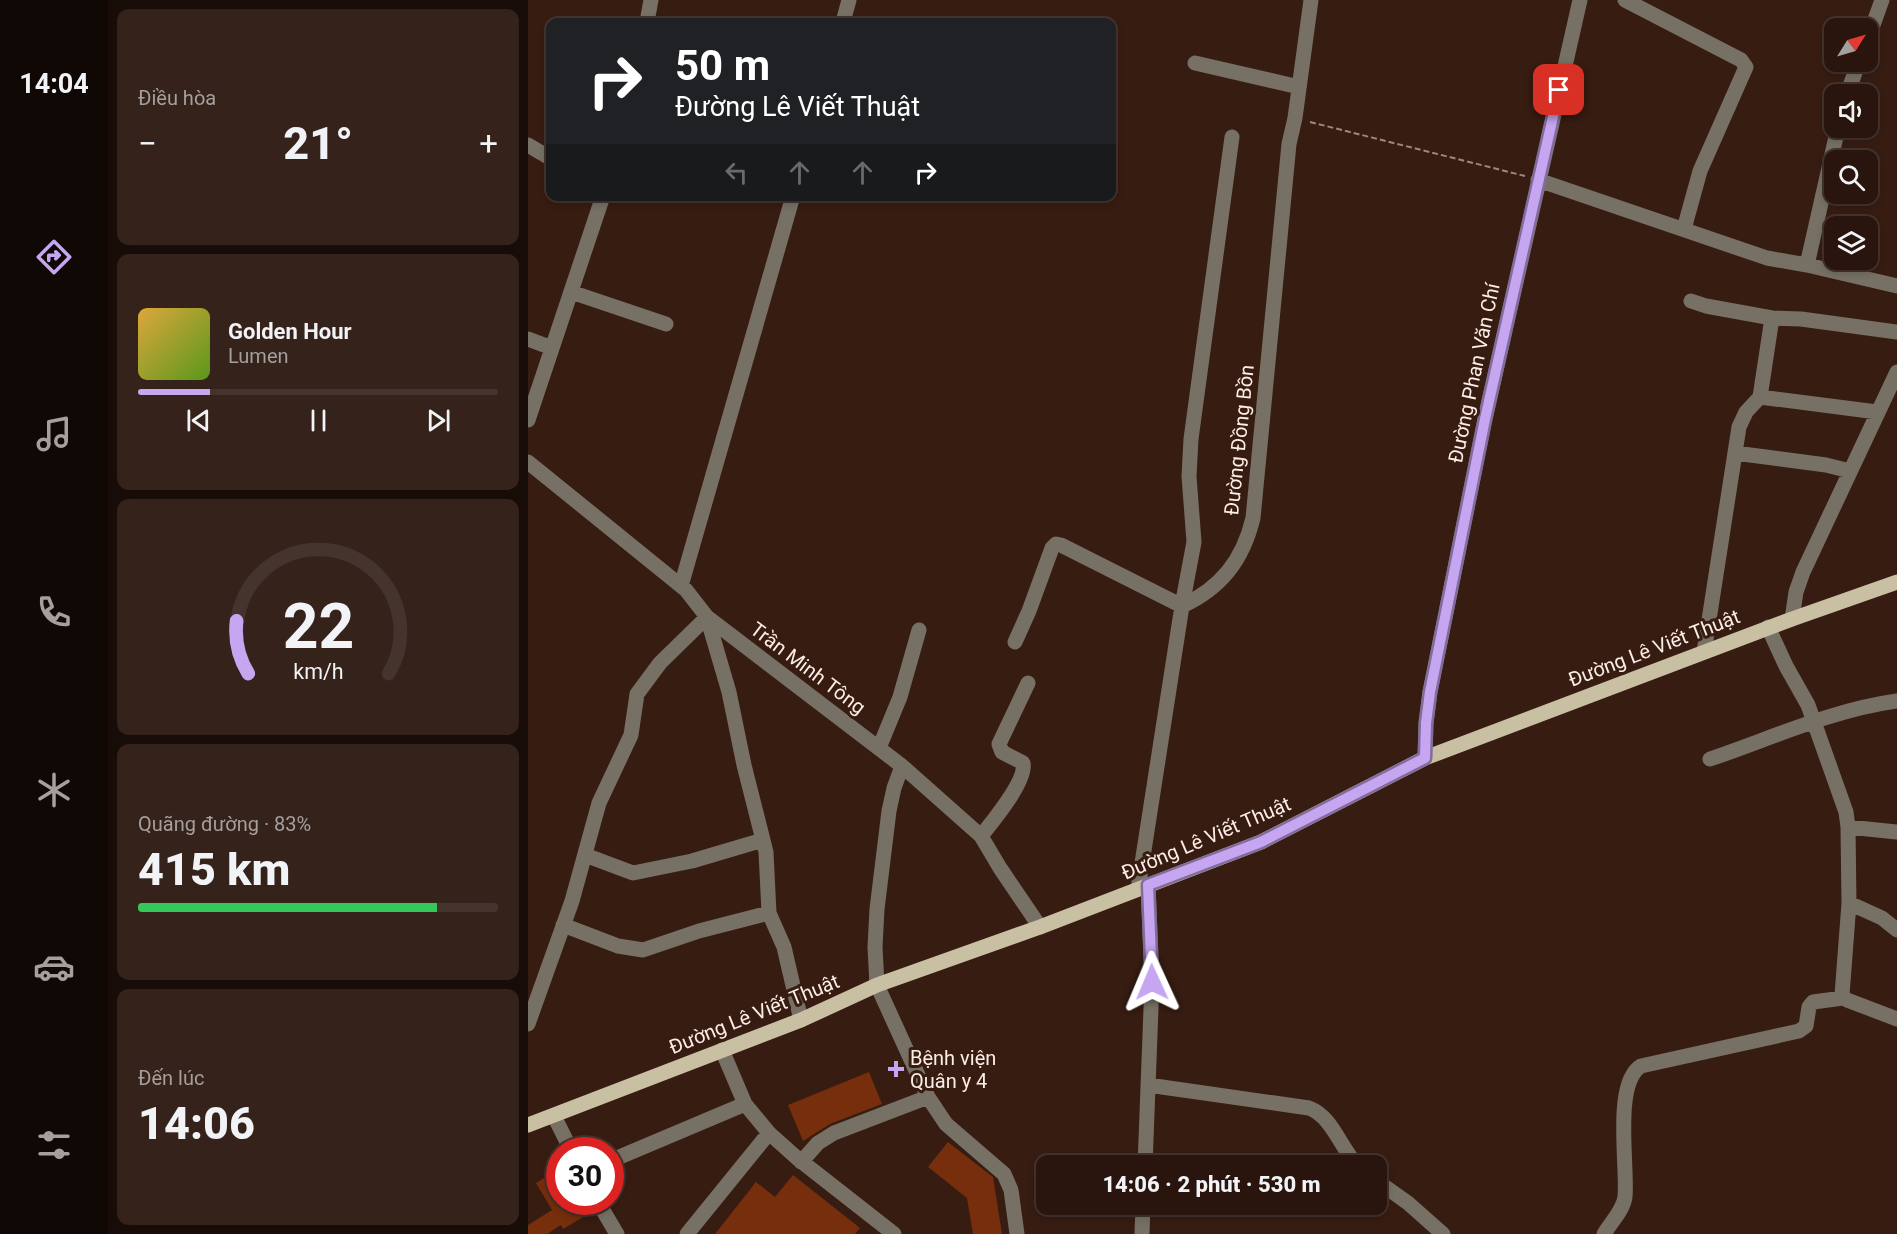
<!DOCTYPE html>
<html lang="vi">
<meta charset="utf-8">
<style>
:root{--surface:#29150d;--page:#35221b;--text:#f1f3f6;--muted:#a59f9d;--line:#45342e;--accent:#c6a6f0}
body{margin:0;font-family:Roboto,sans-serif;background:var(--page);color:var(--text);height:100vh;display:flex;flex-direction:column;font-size:22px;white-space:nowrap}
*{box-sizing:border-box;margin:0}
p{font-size:20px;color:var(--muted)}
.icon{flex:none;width:33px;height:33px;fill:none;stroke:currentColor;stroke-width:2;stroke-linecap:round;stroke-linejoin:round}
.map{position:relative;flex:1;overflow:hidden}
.panel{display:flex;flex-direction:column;gap:9px;padding:9px;background:#170c07;width:420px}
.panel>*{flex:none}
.guide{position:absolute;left:18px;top:18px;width:570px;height:183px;border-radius:12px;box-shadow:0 3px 9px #0003,0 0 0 2px var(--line);background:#202124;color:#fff;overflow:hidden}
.needle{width:39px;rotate:53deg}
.tools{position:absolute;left:1296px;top:18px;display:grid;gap:12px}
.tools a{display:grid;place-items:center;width:54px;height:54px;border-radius:12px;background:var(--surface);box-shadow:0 3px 9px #0003,0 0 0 2px var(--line);font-size:30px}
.speed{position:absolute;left:18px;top:1137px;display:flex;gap:12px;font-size:30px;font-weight:700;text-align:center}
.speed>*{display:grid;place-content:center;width:78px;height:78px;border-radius:50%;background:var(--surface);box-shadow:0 3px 9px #0003,0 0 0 2px var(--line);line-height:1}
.speed .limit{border:9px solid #d22;background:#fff;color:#111}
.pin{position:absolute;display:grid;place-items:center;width:51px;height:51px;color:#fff;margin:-26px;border-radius:12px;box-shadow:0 3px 9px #0006}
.me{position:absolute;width:66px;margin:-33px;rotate:359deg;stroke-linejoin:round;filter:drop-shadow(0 0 4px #0008)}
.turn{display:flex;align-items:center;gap:21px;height:126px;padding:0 30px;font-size:27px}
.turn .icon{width:78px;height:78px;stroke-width:2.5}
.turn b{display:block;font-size:42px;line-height:51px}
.lanes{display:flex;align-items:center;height:57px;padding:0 30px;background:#0003;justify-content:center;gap:30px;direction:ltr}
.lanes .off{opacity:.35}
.big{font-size:45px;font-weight:800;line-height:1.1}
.panel .widget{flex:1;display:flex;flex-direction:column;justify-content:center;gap:9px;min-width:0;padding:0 21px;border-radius:12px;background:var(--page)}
.panel .dial{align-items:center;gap:0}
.dial svg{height:156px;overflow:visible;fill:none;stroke:var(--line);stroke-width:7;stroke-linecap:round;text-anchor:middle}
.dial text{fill:var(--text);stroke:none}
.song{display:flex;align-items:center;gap:18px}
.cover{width:72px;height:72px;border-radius:9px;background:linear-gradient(135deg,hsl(40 70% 55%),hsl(90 70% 35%))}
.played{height:6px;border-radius:3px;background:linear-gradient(90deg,var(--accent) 20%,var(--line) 20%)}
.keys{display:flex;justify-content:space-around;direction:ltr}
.heat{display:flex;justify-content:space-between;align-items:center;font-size:33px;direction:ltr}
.charge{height:9px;border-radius:4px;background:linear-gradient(90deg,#34c759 83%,var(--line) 0)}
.trip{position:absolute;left:508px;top:1155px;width:351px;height:60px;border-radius:12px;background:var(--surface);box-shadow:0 3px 9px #0003,0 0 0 2px var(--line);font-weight:800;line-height:60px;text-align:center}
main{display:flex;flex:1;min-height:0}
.tabs{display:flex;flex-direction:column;width:108px;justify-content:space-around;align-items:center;background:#100805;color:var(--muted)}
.tabs .icon{width:42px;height:42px}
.tabs .selected{color:var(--accent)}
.tabs b{font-size:27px;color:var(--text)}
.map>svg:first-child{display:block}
.building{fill:#762e0c}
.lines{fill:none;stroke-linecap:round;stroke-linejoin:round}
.path{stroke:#9d887f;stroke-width:2;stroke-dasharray:6 3;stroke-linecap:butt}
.minor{stroke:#767164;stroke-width:15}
.major{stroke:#c9c0a3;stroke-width:15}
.route-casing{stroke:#816c9c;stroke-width:15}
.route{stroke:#c6a6f0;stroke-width:10}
.poi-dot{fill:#c6a6f0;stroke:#371c11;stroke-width:2}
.labels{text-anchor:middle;stroke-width:6;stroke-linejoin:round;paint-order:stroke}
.street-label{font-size:20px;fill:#fdede7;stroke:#371c11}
.poi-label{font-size:20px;fill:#fdede7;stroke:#371c11;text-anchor:start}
</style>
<main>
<nav class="tabs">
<b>14:04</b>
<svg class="icon selected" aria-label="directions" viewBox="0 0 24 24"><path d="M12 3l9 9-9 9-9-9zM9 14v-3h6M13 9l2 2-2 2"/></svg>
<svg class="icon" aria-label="music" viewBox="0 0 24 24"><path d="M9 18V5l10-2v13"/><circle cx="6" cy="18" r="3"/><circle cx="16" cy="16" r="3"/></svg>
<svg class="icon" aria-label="phone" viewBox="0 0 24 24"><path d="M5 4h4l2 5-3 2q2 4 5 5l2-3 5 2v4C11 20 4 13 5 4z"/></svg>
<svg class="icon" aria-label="climate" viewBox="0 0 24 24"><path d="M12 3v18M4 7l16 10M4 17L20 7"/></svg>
<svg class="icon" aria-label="car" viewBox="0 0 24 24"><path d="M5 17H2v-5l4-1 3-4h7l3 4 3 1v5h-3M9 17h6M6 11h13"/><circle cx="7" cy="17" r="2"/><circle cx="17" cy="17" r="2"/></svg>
<svg class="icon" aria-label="filters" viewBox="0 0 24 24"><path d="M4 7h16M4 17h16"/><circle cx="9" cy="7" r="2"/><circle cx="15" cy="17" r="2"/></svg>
</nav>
<section class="panel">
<div class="widget"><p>Điều hòa</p>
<div class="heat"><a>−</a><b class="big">21°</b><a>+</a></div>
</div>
<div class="widget">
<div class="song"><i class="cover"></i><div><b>Golden Hour</b><p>Lumen</p></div></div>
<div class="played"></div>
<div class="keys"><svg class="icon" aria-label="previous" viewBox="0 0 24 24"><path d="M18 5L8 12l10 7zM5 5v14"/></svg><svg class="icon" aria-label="pause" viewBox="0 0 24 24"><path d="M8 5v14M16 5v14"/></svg><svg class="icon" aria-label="next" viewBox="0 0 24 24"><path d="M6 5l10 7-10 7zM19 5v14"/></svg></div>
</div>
<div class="widget dial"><svg viewBox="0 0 100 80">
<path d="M14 69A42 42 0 1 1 86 69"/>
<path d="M14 69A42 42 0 0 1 8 42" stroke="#c6a6f0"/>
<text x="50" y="56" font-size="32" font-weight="700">22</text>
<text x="50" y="72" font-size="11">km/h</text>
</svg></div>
<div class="widget"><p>Quãng đường · 83%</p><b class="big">415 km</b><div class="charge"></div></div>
<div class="widget"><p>Đến lúc</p><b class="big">14:06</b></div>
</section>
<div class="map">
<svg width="1369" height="1234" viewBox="0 0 1369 1234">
<rect width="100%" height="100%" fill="#371c11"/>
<path class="building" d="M341,1072L354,1104L302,1124L275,1141L260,1105Z
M420,1142L465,1177L474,1234H445L439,1198L400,1167Z
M32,1168V1202H48L57,1216L35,1229L33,1225L19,1234H0V1225L24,1210L8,1183Z
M265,1175L332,1228L327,1234H187L228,1182L247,1197Z"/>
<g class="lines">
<path class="path" d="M782,122L997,176"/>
<path class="minor" d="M1097,0L1213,60L1218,67L1172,171L1156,229
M119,22L123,0
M315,22L321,0
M1340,39L1354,0
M667,63L771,87
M1319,94L1331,62
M0,145L22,158
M1010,180L1239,258L1279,265L1369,286
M1279,265L1310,128
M43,292L138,324
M1163,301L1178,306L1244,318
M0,339L24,348
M1232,397L1244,318L1273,319L1369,332
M0,420L75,196
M1207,453L1298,465L1322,471
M0,462L158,590L179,617L374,766L453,836L472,868L512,927
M153,586L265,196
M1264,619L1268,592L1275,572L1369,372
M1240,627L1258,666L1280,705L1318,812L1320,827L1321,903L1314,995L1319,1000L1369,1019
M487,642L501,611L524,548L528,544L533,545L654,606L666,542L661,476L663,439L704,137
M1176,652L1211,427L1218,412L1232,397L1349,412
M351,748L372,697L391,630
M897,758L898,723L902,692L957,419L1052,0
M1182,759C1244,738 1304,710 1369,701
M374,766L366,788L361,811L349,909L347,947L349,985L400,1097L418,1124L476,1174L483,1190L489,1234
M1320,827L1369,832
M453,836C464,822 499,781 495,763L474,752L471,744L500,683
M57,855L105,873L164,861L235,840
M610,889L654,606C693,588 715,560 725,518L761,144L767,118L783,0
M1321,903L1354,918L1369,930
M35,925L90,946L115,950L171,931L241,913
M0,1024L44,901L71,803L103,735L109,694L132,663L179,617L201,692L216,765L238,852L241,913L256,947L273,1020
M194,1050L217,1104L241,1133L269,1158L366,1234
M620,1085L781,1108C805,1117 812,1148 830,1166
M26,1116L43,1150
M82,1161L217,1104
M273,1162L290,1143L306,1133L400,1097
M617,1166L624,982L620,885
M849,1181L880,1203L915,1234
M70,1202L89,1234
M159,1234L241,1133
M614,1234L615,1204
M1076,1234C1083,1222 1095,1211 1097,1197C1100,1167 1085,1083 1113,1066L1271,1031L1278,1026L1281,1007L1285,1002L1315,998"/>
<path class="major" d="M0,1125L273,1020L349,985L512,927L733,842L897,758L1264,619L1369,582"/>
</g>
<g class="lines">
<defs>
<path id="route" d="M624,982L620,885L733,842L897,758L898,723L902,692L957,419L1031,90"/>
</defs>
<use href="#route" class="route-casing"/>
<use href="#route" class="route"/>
</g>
<path class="poi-dot" d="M365 1060h6v6h6v6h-6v6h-6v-6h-6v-6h6z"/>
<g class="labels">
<g class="street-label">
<text transform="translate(946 373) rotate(-78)" y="7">Đường Phan Văn Chí</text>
<text transform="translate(711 440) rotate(-84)" y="7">Đường Đồng Bồn</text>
<text transform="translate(1126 648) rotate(-21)" y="7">Đường Lê Viết Thuật</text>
<text transform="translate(280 668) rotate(37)" y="7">Trần Minh Tông</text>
<text transform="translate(678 838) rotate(-23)" y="7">Đường Lê Viết Thuật</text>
<text transform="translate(226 1014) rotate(-22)" y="7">Đường Lê Viết Thuật</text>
</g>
<g class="poi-label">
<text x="382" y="1065">Bệnh viện<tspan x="382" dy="23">Quân y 4</tspan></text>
</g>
</g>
</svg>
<div class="tools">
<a><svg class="needle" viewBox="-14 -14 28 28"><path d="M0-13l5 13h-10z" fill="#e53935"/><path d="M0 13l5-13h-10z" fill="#a59f9d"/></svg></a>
<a><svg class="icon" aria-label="sound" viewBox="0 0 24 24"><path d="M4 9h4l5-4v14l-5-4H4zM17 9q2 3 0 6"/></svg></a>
<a><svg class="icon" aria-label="search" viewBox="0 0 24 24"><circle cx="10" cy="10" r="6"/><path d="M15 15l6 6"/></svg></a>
<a><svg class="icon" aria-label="layers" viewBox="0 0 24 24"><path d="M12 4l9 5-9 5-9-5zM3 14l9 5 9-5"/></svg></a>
</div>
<div class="speed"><div class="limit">30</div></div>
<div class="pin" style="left:1031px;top:90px;background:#d93025"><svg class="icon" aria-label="arrive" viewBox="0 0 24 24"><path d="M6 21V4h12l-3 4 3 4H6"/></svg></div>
<svg class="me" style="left:624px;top:982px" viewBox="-20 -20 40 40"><path d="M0-17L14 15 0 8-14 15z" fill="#c6a6f0" stroke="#fff" stroke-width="4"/></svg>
<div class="trip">14:06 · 2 phút · 530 m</div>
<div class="guide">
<div class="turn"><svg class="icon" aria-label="right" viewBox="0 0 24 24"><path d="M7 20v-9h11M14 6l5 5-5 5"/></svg><div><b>50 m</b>Đường Lê Viết Thuật</div></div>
<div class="lanes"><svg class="icon off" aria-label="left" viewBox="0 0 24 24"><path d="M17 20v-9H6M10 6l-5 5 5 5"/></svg><svg class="icon off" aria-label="ahead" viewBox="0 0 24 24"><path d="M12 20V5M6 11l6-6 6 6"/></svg><svg class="icon off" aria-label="ahead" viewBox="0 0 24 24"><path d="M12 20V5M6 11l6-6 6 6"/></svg><svg class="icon" aria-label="right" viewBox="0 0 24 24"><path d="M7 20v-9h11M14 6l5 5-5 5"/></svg></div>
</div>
</div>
</main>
